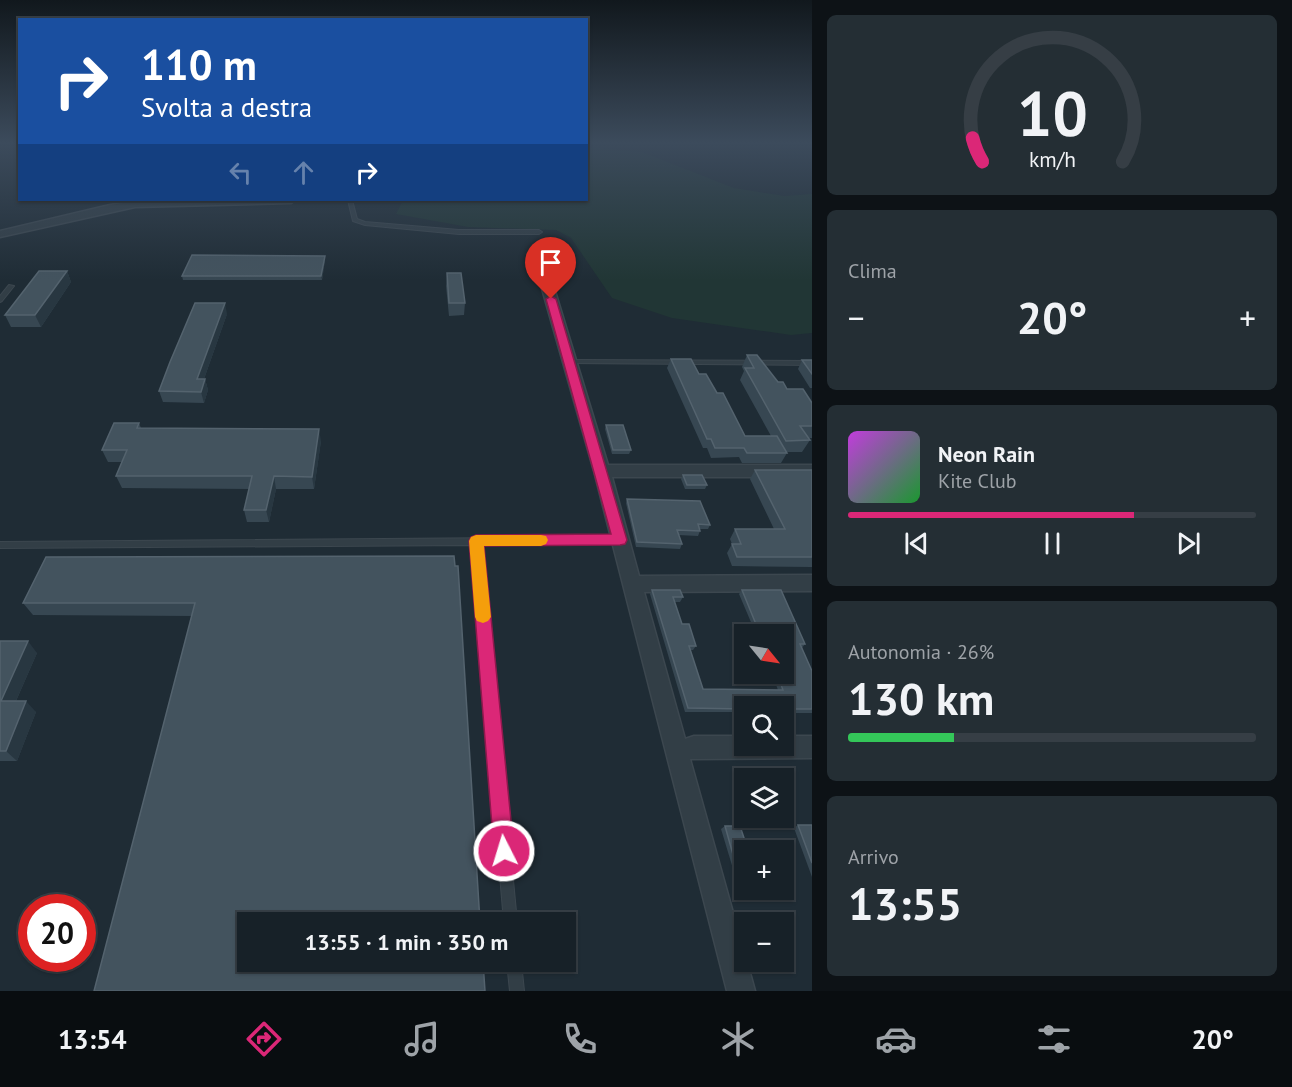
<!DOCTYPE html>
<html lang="it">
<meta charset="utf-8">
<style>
:root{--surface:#172128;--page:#242e34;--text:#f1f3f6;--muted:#9ea3a8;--line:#363e45;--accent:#db2777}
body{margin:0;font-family:"PT Sans",sans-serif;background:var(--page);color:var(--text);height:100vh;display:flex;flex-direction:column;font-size:22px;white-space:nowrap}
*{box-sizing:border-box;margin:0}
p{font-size:20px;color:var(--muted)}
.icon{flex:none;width:33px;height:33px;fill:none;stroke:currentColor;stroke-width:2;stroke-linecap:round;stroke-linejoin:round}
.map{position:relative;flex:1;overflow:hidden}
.panel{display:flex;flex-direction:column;gap:15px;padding:15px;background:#0d1216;width:480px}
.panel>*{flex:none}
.banner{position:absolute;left:18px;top:18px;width:570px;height:183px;border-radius:0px;box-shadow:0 2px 4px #0004,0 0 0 2px var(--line);background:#1a4fa0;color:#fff;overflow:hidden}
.needle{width:39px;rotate:120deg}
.buttons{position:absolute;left:734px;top:624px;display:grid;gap:12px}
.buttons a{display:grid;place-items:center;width:60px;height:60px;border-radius:0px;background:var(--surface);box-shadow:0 2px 4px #0004,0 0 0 2px var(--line);font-size:30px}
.speed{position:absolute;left:18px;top:894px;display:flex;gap:12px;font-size:30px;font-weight:700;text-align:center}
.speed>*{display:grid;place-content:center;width:78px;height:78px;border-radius:50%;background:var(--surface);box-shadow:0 2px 4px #0004,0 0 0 2px var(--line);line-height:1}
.speed .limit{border:9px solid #d22;background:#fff;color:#111}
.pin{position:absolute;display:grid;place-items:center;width:51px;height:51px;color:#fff;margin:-62px -26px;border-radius:50% 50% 50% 0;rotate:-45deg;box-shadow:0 0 6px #0007}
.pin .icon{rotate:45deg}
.me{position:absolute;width:66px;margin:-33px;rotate:355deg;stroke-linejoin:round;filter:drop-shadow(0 0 4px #0008)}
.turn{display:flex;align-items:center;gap:21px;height:126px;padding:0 24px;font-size:27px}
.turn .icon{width:78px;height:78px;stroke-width:2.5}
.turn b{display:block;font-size:42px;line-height:51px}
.lanes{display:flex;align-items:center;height:57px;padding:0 24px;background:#0003;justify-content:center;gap:30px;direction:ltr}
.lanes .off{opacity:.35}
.big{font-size:45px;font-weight:700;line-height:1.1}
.panel .card{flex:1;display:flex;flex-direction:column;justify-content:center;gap:9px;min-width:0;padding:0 21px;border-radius:9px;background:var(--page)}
.panel .dial{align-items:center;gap:0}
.dial svg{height:156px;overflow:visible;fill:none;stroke:var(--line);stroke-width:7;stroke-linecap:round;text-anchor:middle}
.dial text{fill:var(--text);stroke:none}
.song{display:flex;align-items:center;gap:18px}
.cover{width:72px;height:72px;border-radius:9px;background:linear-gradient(135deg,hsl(290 70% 55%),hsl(130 70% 35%))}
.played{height:6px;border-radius:3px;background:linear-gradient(90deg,var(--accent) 70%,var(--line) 70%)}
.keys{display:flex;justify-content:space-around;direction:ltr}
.heat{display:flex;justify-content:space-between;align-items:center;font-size:33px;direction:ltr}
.charge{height:9px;border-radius:4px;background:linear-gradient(90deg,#34c759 26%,var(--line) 0)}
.trip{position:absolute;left:237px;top:912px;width:339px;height:60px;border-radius:0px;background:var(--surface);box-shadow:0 2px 4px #0004,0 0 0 2px var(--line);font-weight:700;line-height:60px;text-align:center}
.dock{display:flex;height:96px;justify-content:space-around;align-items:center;background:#090d10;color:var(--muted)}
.dock .icon{width:42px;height:42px}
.dock .on{color:var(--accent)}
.dock b{font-size:27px;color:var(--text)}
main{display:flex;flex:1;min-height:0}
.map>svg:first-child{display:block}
.green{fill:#213635}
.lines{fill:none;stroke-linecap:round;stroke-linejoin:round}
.lane-casing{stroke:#3c474f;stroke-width:2}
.street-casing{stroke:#3c474f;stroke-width:3}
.lane{fill:#323e46;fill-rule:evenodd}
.street{fill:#323e46;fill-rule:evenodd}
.wall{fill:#374752}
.shaded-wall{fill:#283741}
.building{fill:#43535e;stroke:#54636e;stroke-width:1.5}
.route{fill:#db2777;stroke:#8e194d;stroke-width:1.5}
.slow{fill:#f59e0b}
</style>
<main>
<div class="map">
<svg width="812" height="991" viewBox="0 0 812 991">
<rect width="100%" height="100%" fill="#1f2c35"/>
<path class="green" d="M587,147L642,152L734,188L785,196L812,194V333L791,335L672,318L612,298L571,238L556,230L468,227L396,214L403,200H586Z"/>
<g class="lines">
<defs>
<path id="lane" d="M348,200H352L357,219L365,222L459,230H539L542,232L539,234H459L365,225L353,221Z
M9,285L14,286L2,301L0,302V296Z
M569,360L812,361V365L567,363V361Z
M620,537L623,538L624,540L623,542L620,543L481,545L517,922H504L472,545L0,548V542Z
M507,962H521L524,991H510Z"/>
<path id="street" d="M197,200H296L291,203L135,207L0,237V231L110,205L135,201Z
M545,275L551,278L608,465H812V477H612L639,576L812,575V591L644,592L685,739L694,736H744V746H783V736H812V758L690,759L744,952V962H747L755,991H727L594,471L539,278Z"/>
</defs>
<use href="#lane" class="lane-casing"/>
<use href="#street" class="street-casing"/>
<use href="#lane" class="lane"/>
<use href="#street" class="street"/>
</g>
<path class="wall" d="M325,256V260L322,280H183L182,276Z
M67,271L71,282L41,327H11L5,315Z
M447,273L465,303L464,315L449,316L446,286Z
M227,314L204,379H205L208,390L204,403L163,402L159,391Z
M747,355L787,389L812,403V438H808L810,440L802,452H786L787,453L781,463H742L739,457L711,458L707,448H703L667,368L671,359L699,374L717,393L745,436H771L740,380L744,371L742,367Z
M802,360H812V388H810L798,369Z
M139,423L141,428L321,441L314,489H276L269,522H247L244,510L249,489L122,488L116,476L122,462H108L102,450Z
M606,425L631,450L629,454H612L605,429Z
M755,470H812V567L732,566L727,553L732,544L730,539L735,529H774L750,479Z
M683,475L707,485L705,489H685L681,479Z
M627,499L710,525L708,529H699L700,531L698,536L678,535L682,544L680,549L636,547L626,503Z
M454,556L192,616L33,615L23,603Z
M652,590L683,597L680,602H674L682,624L696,646L693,650H690L703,689L778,690L772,674H783V634H756L739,594L742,590L805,644L802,648L812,671V713H783V706H744V712H685L650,594Z
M0,641L37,653L16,701L36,712L17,761H0Z
M798,825H812V877L794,828Z
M725,826L744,850V872H734L721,829Z"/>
<path class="shaded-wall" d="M325,256V260L322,280L321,276Z
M67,271L71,282L41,327L35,315Z
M225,303L227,314L200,390L197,379Z
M205,379L208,390L204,403L201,392Z
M319,429L321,441L314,489L312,477Z
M274,476L276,489L269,522L266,510Z
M28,641L37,653L11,712L1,701Z
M26,701L36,712L17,761L6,751Z"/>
<path class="building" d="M192,255L325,256L321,276H182Z
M39,271H67L35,315H5Z
M447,273H461L465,303H449Z
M195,303H225L197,379H205L201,392L159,391L170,362Z
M747,355H757L778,382H783L787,389H803L812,403V426H800L810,440L786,441L745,368H754Z
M671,359H691L699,374H706L717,393H723L745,436H777L787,453H747L744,448H715L711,439H707Z
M802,360H812V374Z
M114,423H139L137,428L319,429L312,477L274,476L266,510H244L252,476H116L127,450H102Z
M606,425H623L631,450H613Z
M755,470H812V557H737L732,544H741L735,529H785Z
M683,475H702L707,485H687Z
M627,499L700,501L710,525L698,524L700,531L677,530L682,544L637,542Z
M454,556L455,566H458L480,922H248V962H483L485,991H94L195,603H23L46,557Z
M652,590H680L683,597H673L682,624H689L696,646H689L703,689L783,690L777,674H783V634H760L742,590H781L805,644H800L812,671V709H783V706H744V709L688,708Z
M0,641H28L1,701H26L6,751H0Z
M798,825H812V863Z
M725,826H740L748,850H744V869H737Z"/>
<linearGradient id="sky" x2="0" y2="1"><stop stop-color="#11181d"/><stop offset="0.51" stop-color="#3c4b5c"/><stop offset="1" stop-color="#3c4b5c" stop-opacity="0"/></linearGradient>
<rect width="812" height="280" fill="url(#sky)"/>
<path class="route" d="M551,296L556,299L627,540L625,544L620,545L484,546L514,851L511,858L504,861L497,858L494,851L469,541L471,537L476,535L611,534L546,299Z"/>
<path class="slow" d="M476,535H541L546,536L548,540L546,544L541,546H484L491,617L488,621L483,623L477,621L475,617L469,541L471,537Z"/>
</svg>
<div class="buttons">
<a><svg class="needle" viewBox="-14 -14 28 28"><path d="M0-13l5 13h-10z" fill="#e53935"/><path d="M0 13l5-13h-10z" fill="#9ea3a8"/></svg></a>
<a><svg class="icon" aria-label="search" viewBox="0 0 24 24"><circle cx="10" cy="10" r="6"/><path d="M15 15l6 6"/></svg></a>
<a><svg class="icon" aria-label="layers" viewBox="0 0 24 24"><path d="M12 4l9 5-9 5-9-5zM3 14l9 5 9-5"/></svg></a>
<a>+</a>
<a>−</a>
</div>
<div class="speed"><div class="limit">20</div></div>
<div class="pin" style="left:551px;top:299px;background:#d93025"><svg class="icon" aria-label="arrive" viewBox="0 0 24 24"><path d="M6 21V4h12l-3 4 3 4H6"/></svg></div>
<svg class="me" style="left:504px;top:851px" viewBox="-20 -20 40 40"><circle r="17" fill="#db2777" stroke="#fff" stroke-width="3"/><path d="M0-11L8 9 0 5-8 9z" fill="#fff"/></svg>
<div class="trip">13:55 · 1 min · 350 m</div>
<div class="banner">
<div class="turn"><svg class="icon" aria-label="right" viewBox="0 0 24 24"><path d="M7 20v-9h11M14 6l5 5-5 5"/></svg><div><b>110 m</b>Svolta a destra</div></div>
<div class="lanes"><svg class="icon off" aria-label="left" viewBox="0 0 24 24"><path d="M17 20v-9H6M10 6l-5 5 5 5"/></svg><svg class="icon off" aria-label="ahead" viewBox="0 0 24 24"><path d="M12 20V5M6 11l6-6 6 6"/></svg><svg class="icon" aria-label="right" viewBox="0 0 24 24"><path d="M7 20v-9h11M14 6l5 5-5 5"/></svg></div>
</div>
</div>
<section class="panel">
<div class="card dial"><svg viewBox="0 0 100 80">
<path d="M14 69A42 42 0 1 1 86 69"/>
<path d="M14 69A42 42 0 0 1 9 57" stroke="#db2777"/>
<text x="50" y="56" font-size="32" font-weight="700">10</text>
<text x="50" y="72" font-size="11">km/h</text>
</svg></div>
<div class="card"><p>Clima</p>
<div class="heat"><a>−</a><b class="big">20°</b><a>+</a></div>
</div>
<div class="card">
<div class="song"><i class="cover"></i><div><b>Neon Rain</b><p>Kite Club</p></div></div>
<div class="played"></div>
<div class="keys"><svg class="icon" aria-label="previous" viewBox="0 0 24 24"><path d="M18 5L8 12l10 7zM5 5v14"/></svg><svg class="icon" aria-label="pause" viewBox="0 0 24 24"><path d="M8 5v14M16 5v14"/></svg><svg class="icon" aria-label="next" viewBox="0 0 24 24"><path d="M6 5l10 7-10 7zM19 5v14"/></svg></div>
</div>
<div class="card"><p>Autonomia · 26%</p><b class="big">130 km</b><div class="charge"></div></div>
<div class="card"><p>Arrivo</p><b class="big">13:55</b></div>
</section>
</main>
<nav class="dock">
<b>13:54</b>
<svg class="icon on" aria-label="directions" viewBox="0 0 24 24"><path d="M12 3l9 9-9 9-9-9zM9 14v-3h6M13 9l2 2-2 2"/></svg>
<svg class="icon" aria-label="music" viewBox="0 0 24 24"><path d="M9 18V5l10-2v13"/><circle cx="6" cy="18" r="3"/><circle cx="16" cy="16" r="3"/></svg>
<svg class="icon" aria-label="phone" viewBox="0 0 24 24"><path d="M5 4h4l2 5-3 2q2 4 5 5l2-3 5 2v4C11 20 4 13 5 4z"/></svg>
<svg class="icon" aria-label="climate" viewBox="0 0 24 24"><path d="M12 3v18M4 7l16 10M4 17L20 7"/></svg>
<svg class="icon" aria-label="car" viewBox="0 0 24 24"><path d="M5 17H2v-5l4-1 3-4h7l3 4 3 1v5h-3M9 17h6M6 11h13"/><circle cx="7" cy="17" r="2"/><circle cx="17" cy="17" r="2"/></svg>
<svg class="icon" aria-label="filters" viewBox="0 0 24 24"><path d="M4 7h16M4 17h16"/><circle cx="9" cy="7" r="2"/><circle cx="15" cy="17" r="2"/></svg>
<b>20°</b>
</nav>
